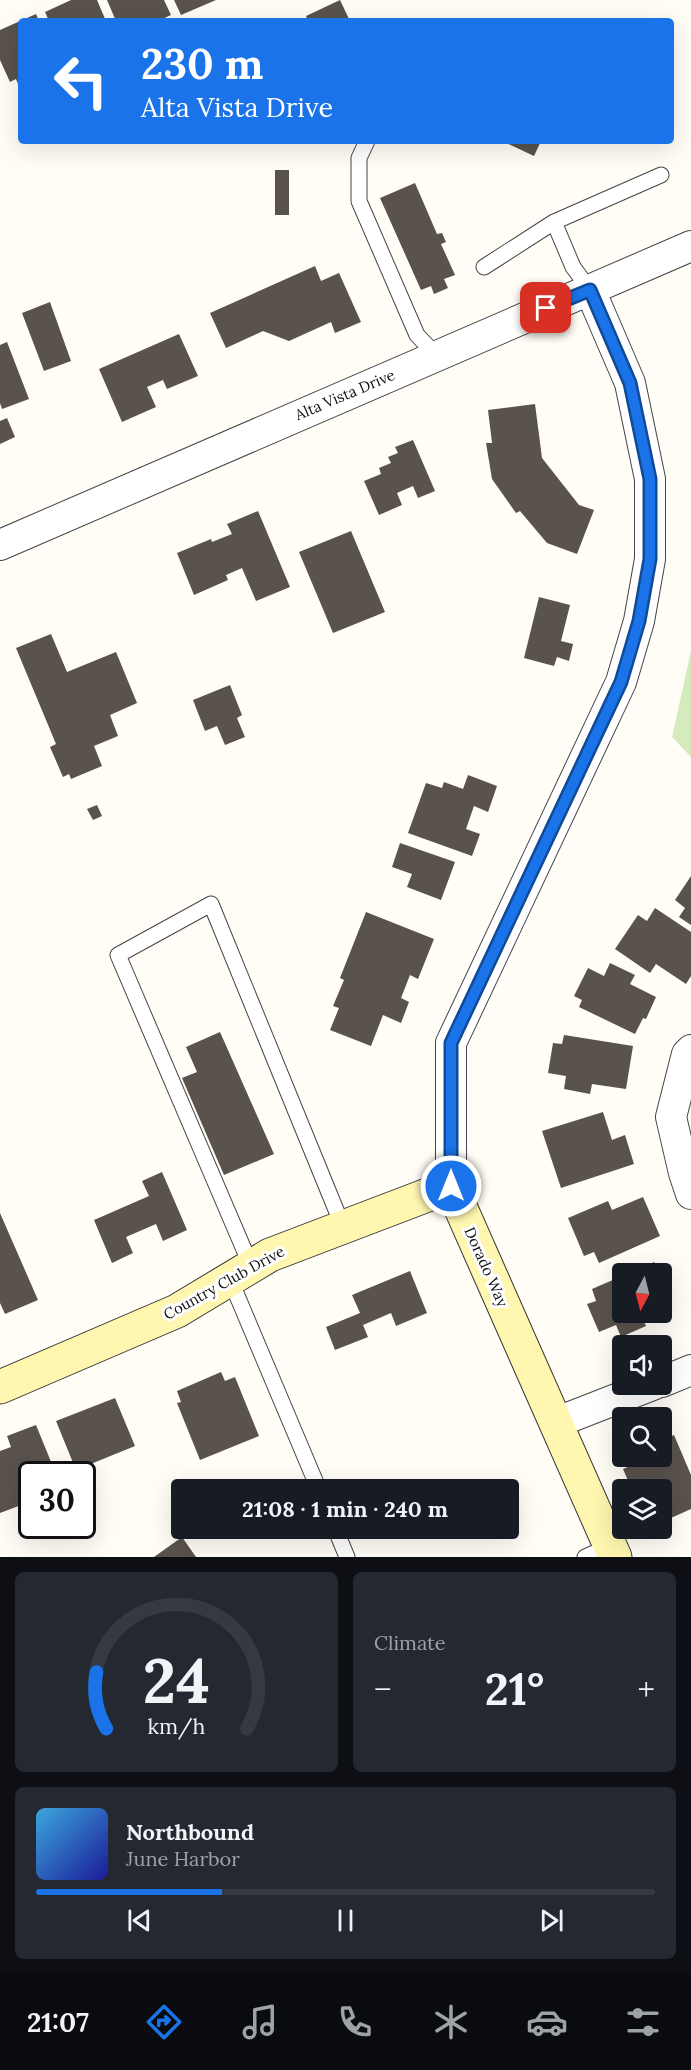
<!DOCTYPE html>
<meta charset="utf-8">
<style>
:root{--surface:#171b24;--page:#242831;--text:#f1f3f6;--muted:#9ea1a6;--line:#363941;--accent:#1a73e8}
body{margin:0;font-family:Lora,serif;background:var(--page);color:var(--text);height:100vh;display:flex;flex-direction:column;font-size:22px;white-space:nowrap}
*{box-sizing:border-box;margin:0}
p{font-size:20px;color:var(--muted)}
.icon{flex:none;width:33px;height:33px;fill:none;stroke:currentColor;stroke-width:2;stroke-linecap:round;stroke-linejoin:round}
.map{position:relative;height:1557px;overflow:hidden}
.side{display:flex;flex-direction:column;gap:15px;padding:15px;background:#0d0f14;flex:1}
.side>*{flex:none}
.hud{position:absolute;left:18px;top:18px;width:656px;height:126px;border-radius:6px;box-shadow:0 6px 24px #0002;background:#1a73e8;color:#fff;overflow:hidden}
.needle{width:39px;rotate:187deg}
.controls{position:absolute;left:612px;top:1263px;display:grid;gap:12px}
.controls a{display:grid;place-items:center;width:60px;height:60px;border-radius:6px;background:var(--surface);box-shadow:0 6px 24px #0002;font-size:30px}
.speed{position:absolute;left:18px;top:1461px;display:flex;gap:12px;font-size:30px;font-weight:700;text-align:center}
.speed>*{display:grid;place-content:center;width:78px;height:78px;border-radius:50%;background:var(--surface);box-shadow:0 6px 24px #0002;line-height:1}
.speed .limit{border:3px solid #111;border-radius:9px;background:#fff;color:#111}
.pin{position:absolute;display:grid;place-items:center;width:51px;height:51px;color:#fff;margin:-26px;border-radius:12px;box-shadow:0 3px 9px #0006}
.me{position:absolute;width:66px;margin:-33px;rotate:0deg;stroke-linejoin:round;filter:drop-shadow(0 0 4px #0008)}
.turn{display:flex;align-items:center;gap:21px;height:126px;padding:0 24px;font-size:27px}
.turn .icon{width:78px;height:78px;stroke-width:2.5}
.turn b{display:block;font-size:42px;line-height:51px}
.big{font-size:45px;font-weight:700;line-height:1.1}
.side .card{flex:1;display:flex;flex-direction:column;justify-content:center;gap:9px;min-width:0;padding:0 21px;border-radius:9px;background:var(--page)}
.side .dial{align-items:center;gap:0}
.dial svg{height:156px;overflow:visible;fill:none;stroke:var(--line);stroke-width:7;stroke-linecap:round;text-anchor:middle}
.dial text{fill:var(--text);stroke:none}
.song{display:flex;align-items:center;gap:18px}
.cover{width:72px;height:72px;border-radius:9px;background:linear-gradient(135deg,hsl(200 70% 55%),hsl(240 70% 35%))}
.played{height:6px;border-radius:3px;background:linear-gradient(90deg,var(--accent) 30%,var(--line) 30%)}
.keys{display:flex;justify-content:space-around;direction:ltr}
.heat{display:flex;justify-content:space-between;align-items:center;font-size:33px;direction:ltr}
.side .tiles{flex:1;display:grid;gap:15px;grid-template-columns:1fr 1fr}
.card:last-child{grid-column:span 2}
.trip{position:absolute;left:171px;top:1479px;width:348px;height:60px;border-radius:6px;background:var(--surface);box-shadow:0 6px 24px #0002;font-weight:700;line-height:60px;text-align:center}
.dock{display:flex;height:96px;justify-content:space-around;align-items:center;background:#090b0e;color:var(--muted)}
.dock .icon{width:42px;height:42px}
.dock .selected{color:var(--accent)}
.dock b{font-size:27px;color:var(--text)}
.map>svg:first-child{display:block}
.green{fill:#d5ebbd}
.building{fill:#5a524d}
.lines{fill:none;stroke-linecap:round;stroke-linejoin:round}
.lane-casing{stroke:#444;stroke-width:17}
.street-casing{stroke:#444;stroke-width:32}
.secondary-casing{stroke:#333;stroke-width:35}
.lane{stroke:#fff;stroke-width:15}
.street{stroke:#fff;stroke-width:30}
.secondary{stroke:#fff6b0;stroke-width:33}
.route-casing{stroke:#114b97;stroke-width:15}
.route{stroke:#1a73e8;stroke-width:10}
.labels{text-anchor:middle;stroke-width:6;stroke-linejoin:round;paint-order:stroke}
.street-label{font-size:15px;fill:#111;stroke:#fff}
</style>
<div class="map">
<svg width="691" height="1557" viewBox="0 0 691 1557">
<rect width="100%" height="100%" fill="#fffdf5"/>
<path class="green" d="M691,651V757L672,737Z"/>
<path class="building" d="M71,0H97L106,21H49L45,12Z
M107,0H164L171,15L158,21H116Z
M174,0H216L181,15Z
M340,0L350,21H308L306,16Z
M36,14L39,21H21V91L16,79L10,82L0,60V30Z
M502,141H541L534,156Z
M275,170H289V215H275Z
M415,183L437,234L442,233L446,242L441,244L455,275L444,279L448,288L434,294L431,286L421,290L380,198Z
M315,266L321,281L339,273L361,322L335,333L331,322L289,341L263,331L226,348L210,313Z
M50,302L71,361L44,371L22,313Z
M179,334L198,376L167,389L163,380L147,387L156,407L122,422L99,369Z
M7,342L29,399L2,409L0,403V345Z
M535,404L542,458L579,505L594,510L577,554L547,543L520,511L516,513L492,479L486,443H492L488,410Z
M7,418L15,437L0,444V421Z
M413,440L435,491L418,498L413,486L397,493L402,505L379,515L364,481L381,474L379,468L391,463L388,457L398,453L395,447Z
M258,511L290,587L256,601L242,568L226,575L228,580L194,595L177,553L211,539L212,542L232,534L227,524Z
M351,531L385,612L333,633L299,552Z
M539,597L570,605L561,641L573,644L569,661L557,657L554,666L524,658Z
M51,634L67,672L116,652L137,703L110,715L118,736L94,746L102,766L71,779L69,774L63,777L50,747L56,744L16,648Z
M230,685L242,715L237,718L245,737L225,745L217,726L205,731L193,700Z
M468,775L497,786L488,812L474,806L466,829L480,834L472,856L408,833L426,783L442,788L444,782L463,789Z
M97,805L102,816L93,820L87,809Z
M400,843L455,862L441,900L407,887L412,874L392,867Z
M691,876V925L679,917L685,908L675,900Z
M655,908L691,932V976L686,984L656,964L650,973L615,949L638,915L647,921Z
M366,912L434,939L418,979L410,975L401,998L409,1002L401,1023L383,1015L371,1046L330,1030L339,1008L333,1006L344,980L340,978Z
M610,963L635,975L630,984L656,997L646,1019L643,1018L635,1034L579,1007L582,1000L574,996L588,968L604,976Z
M220,1032L274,1154L224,1175L182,1078L197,1072L186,1047Z
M564,1035L633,1046L626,1089L592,1084L590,1094L564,1089L566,1076L548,1073L553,1043L562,1044Z
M603,1112L612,1140L625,1135L634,1164L561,1188L542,1131Z
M162,1172L187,1230L163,1241L156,1224L126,1237L133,1253L112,1263L94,1220L149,1196L142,1181Z
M643,1197L660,1236L599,1263L594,1252L584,1256L568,1218L608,1201L612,1210Z
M0,1213L38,1300L5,1314L0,1303Z
M654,1262L659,1274H628Z
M410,1271L427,1313L396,1326L391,1313L363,1325L368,1337L335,1350L326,1327L360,1313L352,1295Z
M622,1276V1312H647L641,1315L646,1326L621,1337L616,1325L599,1332L587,1304L596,1301L592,1289Z
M662,1279L672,1302L662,1306Z
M221,1372L225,1381L235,1377L259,1436L200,1460L177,1403L181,1402L177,1391Z
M115,1398L135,1446L76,1470L56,1421Z
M36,1425L56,1474H32V1501L0,1513V1451L11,1447L7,1436Z
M674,1435L691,1475V1509L662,1522V1490H632L623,1469L649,1458V1456H662V1440Z
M182,1537L196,1557H154Z"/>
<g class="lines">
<defs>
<path id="lane" d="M367,141L359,158V201L417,335L437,356
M484,267L554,222
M590,290L573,267L554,222L661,175
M251,1266L118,955L211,904L343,1227
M230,1279L319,1490
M335,1528L347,1557
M585,1557L610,1546"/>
<path id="street" d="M0,545L691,246
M691,1050L687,1054L671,1117L684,1173L691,1194
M451,1186V1043L621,682L639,621L650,559V479L630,383L590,290
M662,1382L691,1370
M555,1423L655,1384"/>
<path id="secondary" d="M0,1387L177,1311L270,1255L451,1186L615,1557"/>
</defs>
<use href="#lane" class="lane-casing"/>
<use href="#street" class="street-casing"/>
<use href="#secondary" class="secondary-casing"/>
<use href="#lane" class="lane"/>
<use href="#street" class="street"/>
<use href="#secondary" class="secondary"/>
</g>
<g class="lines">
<defs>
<path id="route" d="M451,1186V1043L621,682L639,621L650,559V479L630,383L590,290L546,308"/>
</defs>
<use href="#route" class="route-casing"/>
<use href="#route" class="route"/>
</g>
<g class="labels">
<g class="street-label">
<text transform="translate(345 395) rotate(-23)" y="5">Alta Vista Drive</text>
<text transform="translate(486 1267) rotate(66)" y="5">Dorado Way</text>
<text transform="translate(224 1283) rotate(-29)" y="5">Country Club Drive</text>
</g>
</g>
</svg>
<div class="controls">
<a><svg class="needle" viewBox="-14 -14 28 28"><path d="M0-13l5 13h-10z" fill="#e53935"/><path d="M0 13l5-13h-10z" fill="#9ea1a6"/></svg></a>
<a><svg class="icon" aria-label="sound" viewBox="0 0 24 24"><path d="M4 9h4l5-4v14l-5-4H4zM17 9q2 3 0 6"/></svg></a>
<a><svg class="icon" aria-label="search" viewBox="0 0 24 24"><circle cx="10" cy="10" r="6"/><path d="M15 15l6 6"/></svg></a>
<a><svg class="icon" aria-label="layers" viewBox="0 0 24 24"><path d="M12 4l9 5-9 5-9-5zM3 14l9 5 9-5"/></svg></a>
</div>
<div class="speed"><div class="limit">30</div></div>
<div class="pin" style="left:546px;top:308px;background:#d93025"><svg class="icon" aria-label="arrive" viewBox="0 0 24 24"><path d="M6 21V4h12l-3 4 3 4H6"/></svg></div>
<svg class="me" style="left:451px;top:1186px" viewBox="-20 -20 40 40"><circle r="17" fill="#1a73e8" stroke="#fff" stroke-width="3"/><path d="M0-11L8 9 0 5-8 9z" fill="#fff"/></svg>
<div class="trip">21:08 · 1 min · 240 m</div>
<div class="hud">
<div class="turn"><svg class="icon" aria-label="left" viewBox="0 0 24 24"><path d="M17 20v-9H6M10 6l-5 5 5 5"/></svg><div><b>230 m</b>Alta Vista Drive</div></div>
</div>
</div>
<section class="side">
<div class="tiles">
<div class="card dial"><svg viewBox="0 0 100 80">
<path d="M14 69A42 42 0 1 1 86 69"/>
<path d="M14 69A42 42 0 0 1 9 40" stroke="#1a73e8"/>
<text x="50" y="56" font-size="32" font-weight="700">24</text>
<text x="50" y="72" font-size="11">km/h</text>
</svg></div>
<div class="card"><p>Climate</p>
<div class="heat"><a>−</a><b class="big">21°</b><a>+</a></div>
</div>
<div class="card">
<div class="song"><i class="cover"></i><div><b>Northbound</b><p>June Harbor</p></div></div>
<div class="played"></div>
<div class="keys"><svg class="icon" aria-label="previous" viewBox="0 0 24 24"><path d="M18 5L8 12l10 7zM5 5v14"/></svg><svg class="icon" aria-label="pause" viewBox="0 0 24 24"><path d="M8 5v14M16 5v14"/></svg><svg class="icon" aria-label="next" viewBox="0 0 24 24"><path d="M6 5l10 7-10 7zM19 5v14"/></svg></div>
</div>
</div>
</section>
<nav class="dock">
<b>21:07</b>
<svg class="icon selected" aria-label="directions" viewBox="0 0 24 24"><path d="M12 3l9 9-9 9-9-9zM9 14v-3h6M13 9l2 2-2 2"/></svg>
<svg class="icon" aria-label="music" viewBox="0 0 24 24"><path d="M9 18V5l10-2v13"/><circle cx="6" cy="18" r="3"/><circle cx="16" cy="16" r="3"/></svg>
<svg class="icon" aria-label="phone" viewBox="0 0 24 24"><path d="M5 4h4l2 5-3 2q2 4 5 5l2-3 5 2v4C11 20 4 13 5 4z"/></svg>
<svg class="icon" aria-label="climate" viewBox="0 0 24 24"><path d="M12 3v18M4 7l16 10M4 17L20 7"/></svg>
<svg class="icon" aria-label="car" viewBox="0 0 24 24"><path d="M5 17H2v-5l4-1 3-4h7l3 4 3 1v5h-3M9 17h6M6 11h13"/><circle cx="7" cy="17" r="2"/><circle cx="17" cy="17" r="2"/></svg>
<svg class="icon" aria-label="filters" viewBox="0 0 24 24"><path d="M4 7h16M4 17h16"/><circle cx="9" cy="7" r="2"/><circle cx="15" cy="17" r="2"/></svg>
</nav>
